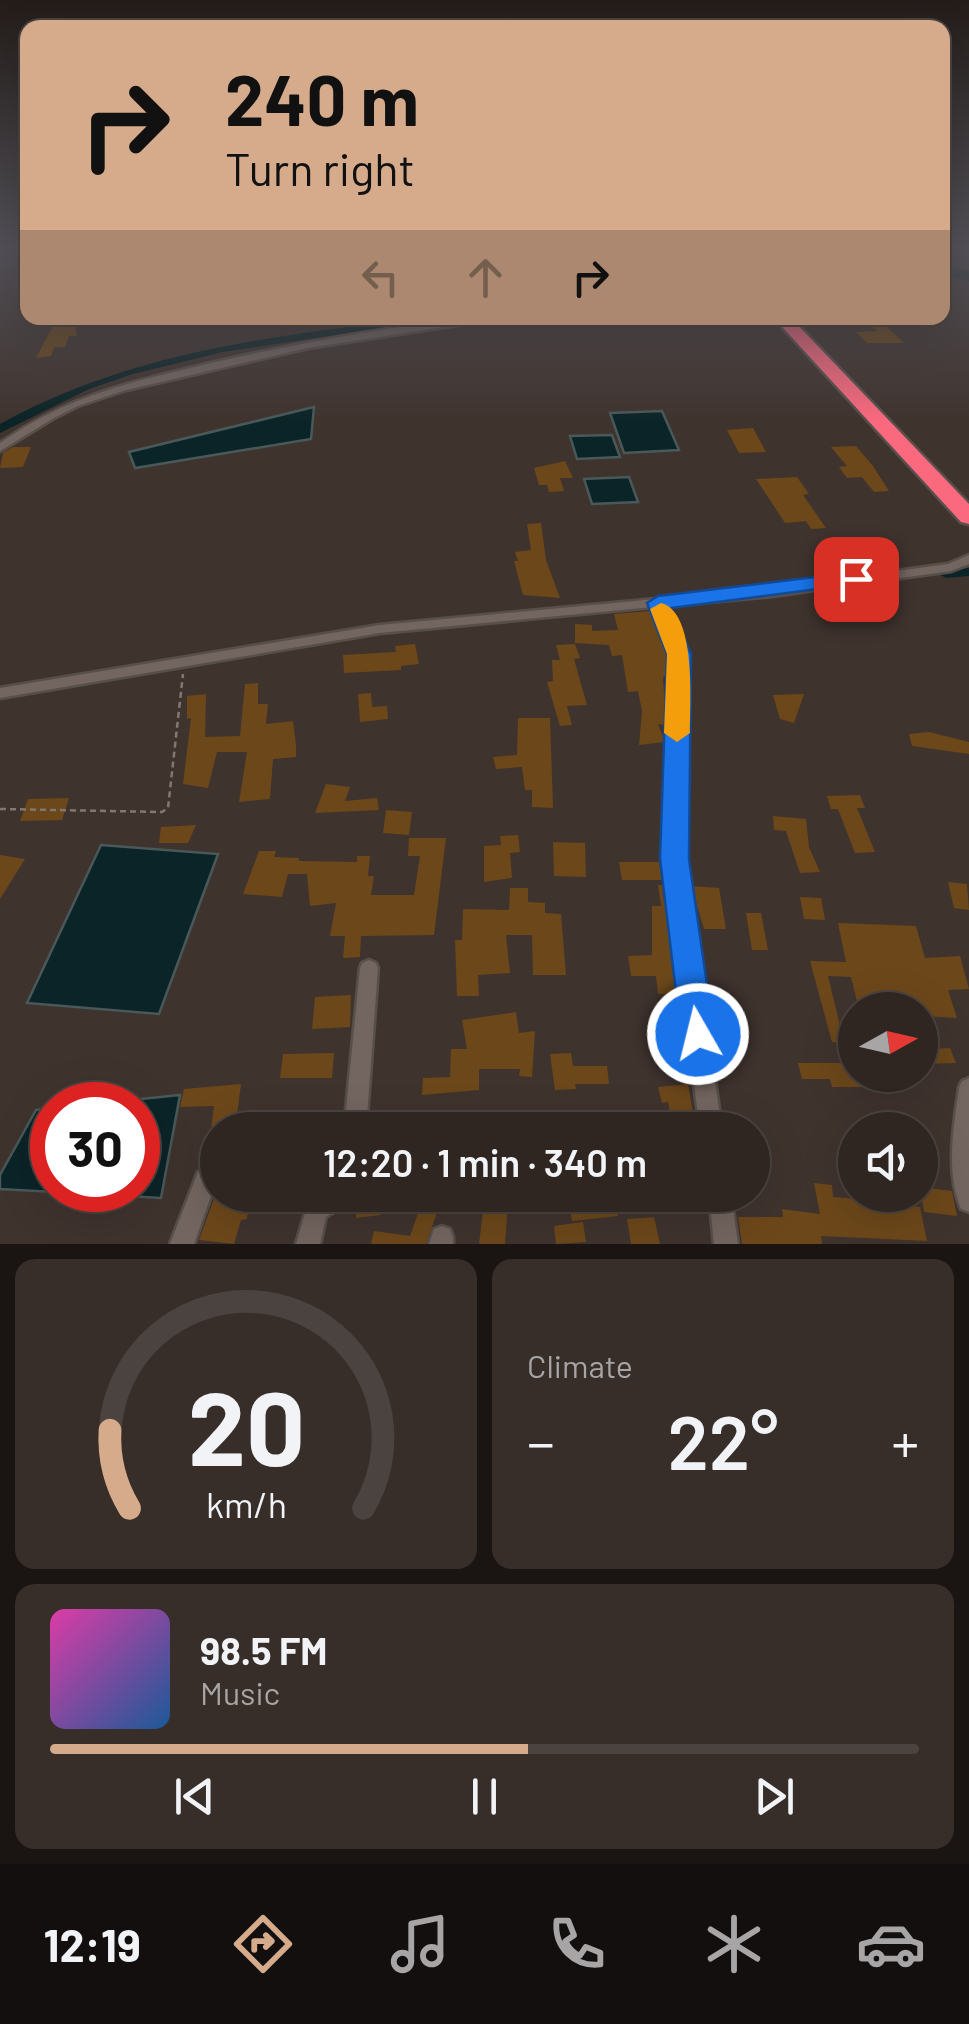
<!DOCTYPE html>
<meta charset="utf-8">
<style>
:root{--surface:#2f2622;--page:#372e2a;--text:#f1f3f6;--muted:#a7a5a5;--line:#4a4340;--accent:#d6ab8b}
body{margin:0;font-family:Barlow,sans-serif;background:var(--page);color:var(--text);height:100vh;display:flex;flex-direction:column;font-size:38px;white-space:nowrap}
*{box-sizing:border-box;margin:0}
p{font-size:32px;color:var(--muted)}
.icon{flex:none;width:55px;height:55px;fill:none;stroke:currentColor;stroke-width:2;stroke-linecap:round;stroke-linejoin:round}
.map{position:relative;height:1244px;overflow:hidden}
.panel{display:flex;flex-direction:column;gap:15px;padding:15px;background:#1a1513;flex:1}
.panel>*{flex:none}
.guide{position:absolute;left:20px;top:20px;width:930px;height:305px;border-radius:20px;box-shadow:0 10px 40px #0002,0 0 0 2px var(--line);background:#d6ab8b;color:#111;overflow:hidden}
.needle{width:65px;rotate:82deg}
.fabs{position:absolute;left:838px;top:992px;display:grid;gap:20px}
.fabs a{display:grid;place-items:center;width:100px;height:100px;border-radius:50%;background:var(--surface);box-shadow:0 10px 40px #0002,0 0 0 2px var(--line);font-size:50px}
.speed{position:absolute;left:30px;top:1082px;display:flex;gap:20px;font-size:50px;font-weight:700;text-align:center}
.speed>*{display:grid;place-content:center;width:130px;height:130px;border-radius:50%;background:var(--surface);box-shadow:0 10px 40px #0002,0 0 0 2px var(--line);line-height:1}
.speed .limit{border:15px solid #d22;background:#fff;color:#111}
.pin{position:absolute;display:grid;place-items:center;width:85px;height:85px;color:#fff;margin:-42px;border-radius:20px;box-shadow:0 5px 15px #0006}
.me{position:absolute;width:110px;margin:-55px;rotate:352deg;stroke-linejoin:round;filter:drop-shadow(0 0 8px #0008)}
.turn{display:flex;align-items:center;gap:35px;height:210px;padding:0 40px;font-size:45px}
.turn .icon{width:130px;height:130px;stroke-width:2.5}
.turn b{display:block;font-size:70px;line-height:85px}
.lanes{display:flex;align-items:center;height:95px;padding:0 40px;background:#0003;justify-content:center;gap:50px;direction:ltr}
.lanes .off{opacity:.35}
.big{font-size:75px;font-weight:600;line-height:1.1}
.panel .card{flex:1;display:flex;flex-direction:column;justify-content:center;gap:15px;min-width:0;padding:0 35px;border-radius:20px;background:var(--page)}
.panel .dial{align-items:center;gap:0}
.dial svg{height:260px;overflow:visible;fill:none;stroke:var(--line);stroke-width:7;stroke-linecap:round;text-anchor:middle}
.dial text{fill:var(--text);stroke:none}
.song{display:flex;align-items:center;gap:30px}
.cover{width:120px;height:120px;border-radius:15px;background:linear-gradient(135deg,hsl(320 70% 55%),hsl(210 70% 35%))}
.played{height:10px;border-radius:5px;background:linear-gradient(90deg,var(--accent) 55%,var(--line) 55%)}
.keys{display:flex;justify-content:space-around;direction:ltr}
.heat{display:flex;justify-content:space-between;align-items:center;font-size:55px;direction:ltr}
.panel .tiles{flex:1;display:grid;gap:15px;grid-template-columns:1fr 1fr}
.card:last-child{grid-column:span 2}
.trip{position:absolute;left:200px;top:1112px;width:570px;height:100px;border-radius:50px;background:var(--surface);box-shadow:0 10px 40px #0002,0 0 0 2px var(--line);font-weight:600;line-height:100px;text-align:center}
.tabs{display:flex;height:160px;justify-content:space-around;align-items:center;background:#130f0e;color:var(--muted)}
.tabs .icon{width:70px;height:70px}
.tabs .current{color:var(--accent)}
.tabs b{font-size:45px;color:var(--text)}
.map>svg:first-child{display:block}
.water{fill:#0b2427;stroke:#495859;stroke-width:2.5}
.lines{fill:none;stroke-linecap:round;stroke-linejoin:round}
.canal{fill:#0b2427;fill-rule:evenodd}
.river{fill:#0b2427;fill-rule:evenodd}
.building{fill:#6c471a}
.street-casing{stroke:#584f4a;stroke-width:5}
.highway-casing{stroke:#584f4a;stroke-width:5}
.path{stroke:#827873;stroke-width:2.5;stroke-dasharray:6 4;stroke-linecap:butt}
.street{fill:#736560;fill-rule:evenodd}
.highway{fill:#fb697f;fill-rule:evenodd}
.route{fill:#1a73e8;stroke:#114b97;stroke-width:2.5}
.slow{fill:#f59e0b}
</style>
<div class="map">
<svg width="969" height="1244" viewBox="0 0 969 1244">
<rect width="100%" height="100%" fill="#3f332e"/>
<path class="water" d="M314,407L311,439L135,468L129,452Z
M662,411L679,450L624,453L610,413Z
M612,435L620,457L577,459L570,436Z
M629,477L638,502L592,504L584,479Z
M101,845L218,854L159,1014L27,1003Z
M180,1095L161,1198L0,1189V1175L36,1110L52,1108V1190H138V1105H83Z"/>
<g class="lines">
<path class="canal" d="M364,325L368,326V330L223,352L133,374L89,389L0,433V424C115,361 235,341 364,325Z
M969,568V576L946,578L939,574L946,570Z"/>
<path class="river" d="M942,265L969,271V281L942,275Z
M403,318H443L435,323L364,333L355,328L364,323Z"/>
</g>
<path class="building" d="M57,318L74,319L77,336H69L65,347H54L51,356L36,358Z
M870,318H878L904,343H867L856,332L877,331L867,321Z
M753,428L766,452L739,453L727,430Z
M856,446L873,466L889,491L874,492L862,477L847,478L839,467L847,466L831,447Z
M13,447H31L23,467L0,468L3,453Z
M565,461L573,478H560L564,491L549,492L547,485H539L534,468Z
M797,477L809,494L803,495L826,528L811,529L806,521L785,523L756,479Z
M541,523L546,560L560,598L523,595L514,561H518L515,552L531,550L527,524Z
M651,611L668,655L667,676L663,677L666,725L658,724L665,742L639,745L642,711L638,691L628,692L622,655L612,656L609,645L575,643V624L592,625V631L618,630L614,614Z
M415,644L419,664L401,666V670L344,673L343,655L396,652L395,646Z
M575,644L580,658L574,659L587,705L567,706L572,725L560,726L547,682L553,681L552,660H560L556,645Z
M258,683V704H268L266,724L293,721L296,745V757L273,759L270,799L239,802L247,752H217L208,788L183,784L191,718L187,719V696L206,694L205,737L240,736L245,684Z
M371,693L372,707L387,706L388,719L360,722L358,694Z
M804,694L794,723L780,719L773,695Z
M518,718H550L553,808L532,807V790H525L522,767L496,769L493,757L517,755Z
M929,732L969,742V754L912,746L909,734Z
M326,784L350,787L345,801L377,798L379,810L315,813Z
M860,795L865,808H857L875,852L855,853L838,809H831L827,796Z
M69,798L62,820L20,821L28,799Z
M386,810L412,812L409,835L383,833Z
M773,816L806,819L809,847L820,872L800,873L786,831L774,830Z
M196,825L188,843H159L161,827Z
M518,835L520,852L510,853L512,878L484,882V846L501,845L500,836Z
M409,838H446L434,935L361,936L360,957L343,958L345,936H330L336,903L310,906L307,874H288L282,897L243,894L259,851H276L274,857L299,858V861L357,862V856H370L368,876H374L371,895H414L420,856H408Z
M553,842L585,843L586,877L554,876Z
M0,855L25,859L0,899Z
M619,862H659L662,880H622Z
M948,882L967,884L969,910L954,908Z
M658,885H665L679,994H658L656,976H631L628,956L652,955V906H661Z
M691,886L719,888L726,929H704Z
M510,888H528V902L545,903V913L561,914L566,975H533L532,935H506L510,973L478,975L479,996H457L455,940H462L463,909L509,910Z
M800,897L821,898L825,920L804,919Z
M746,913H761L768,950H752Z
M838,923L916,926L925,958L960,956L969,989L948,990L957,1018L925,1016L934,1049L950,1048L956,1063L920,1064V1010H859L851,977L828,976L844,1042H832L810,961L846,962Z
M351,995L350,1027L312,1029L315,997Z
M516,1012L519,1033L535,1031L532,1077L519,1076L520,1069H479V1090L422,1095L423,1078L450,1077L451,1049H467L462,1020Z
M334,1053L332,1078H280L283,1054Z
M571,1053L573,1066H607L609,1084H575L576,1089L555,1090L550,1054Z
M798,1063H850L853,1077L863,1075L867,1087H832L830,1079H802Z
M241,1084L235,1130H211L214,1106L180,1107L184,1089Z
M688,1084L696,1130H674L668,1102L662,1103L658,1087Z
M814,1183L832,1185L833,1197L873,1200L874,1209L897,1212L896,1205L920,1207L927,1241L821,1236L822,1244H742L738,1217H783L782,1209L820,1214Z
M920,1187L952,1191L957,1216L924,1212Z
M233,1195H250L247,1219L241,1220L234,1244L199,1240L215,1196L233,1200Z
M355,1195H380L381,1215L356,1218Z
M615,1198L618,1216L572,1221L569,1203Z
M422,1202L439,1207L426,1244H371L374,1231L410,1236Z
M484,1202L508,1206L505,1244H479Z
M654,1217L660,1244H631L627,1219Z
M583,1222L586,1242L556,1244L554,1226Z"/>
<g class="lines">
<defs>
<path id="street" d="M466,318H488L483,321L308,348L126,390L78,406L54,418L0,451V443C69,395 128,383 207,364C293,344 379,329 466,318Z
M969,555V564L951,571L772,596L666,606L686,654L683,859L722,1130H700L665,859L672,654L653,607L380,633L0,698V688L380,625L772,588L948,564Z
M369,960L376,963L378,968L366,1130H344L360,968L362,963Z
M969,1078V1212L961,1209C945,1171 954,1126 959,1087L962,1081Z
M206,1169L214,1172L217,1179L194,1244H170L198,1172Z
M321,1195H351L348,1203L326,1217L320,1244H296L308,1203Z
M709,1195H731L738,1244H714Z
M442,1226L450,1229L453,1237V1244H429L434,1229Z"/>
<path id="highway" d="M774,318H791L969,504V524L961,522Z"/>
</defs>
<use href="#street" class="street-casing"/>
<use href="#highway" class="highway-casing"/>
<path class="path" d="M0,809L162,812L168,808L183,674"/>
<use href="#street" class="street"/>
<use href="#highway" class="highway"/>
</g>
<linearGradient id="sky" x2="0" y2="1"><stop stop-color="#231c19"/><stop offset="0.59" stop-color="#525057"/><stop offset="1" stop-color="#525057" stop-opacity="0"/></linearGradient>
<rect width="969" height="422" fill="url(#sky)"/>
<path class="route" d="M856,572L864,574V583L671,608L691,654L689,859L714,1034L709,1044L698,1048L686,1044L681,1034L660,859L667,654L647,603L658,596Z"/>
<path class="slow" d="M661,603C697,612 690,704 690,733L677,742L664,733L667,654L650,609Z"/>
</svg>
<div class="fabs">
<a><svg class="needle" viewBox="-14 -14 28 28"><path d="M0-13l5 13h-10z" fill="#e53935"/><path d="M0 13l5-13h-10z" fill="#a7a5a5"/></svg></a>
<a><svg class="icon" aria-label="sound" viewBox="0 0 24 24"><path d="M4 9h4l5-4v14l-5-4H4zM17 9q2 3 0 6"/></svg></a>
</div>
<div class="speed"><div class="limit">30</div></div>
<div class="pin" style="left:856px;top:579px;background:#d93025"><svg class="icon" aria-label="arrive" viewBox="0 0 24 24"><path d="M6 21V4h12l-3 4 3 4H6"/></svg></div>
<svg class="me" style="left:698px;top:1034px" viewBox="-20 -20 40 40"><circle r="17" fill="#1a73e8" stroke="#fff" stroke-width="3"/><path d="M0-11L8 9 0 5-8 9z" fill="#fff"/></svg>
<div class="trip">12:20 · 1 min · 340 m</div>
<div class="guide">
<div class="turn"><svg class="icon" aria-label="right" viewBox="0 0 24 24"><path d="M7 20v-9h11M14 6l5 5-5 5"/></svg><div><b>240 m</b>Turn right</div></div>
<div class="lanes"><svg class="icon off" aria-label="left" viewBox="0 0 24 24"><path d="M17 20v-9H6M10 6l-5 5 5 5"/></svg><svg class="icon off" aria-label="ahead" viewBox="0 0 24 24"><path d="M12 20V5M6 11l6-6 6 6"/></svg><svg class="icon" aria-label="right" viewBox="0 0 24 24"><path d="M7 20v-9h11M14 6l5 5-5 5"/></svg></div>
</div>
</div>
<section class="panel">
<div class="tiles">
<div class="card dial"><svg viewBox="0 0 100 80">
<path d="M14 69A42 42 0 1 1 86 69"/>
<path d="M14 69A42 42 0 0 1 8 45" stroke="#d6ab8b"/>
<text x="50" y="56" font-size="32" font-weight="700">20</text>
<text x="50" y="72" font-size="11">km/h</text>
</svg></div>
<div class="card"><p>Climate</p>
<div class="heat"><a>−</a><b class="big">22°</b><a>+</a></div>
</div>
<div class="card">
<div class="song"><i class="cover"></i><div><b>98.5 FM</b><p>Music</p></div></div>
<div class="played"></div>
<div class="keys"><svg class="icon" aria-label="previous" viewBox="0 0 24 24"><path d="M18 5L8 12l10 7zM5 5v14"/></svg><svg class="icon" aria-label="pause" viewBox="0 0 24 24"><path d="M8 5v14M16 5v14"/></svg><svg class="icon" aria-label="next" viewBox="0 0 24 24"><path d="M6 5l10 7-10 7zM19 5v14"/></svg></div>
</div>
</div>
</section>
<nav class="tabs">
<b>12:19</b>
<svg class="icon current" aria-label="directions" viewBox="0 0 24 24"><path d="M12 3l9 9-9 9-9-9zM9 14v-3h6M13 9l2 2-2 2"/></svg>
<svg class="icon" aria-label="music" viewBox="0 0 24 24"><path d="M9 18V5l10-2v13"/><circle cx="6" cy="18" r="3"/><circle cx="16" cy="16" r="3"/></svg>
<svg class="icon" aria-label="phone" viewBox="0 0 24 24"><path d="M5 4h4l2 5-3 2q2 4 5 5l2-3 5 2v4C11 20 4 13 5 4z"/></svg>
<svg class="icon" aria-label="climate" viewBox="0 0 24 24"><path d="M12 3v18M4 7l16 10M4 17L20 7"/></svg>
<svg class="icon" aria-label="car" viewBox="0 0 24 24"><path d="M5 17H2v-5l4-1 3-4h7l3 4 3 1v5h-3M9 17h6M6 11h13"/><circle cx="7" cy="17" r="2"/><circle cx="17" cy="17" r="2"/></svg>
</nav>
